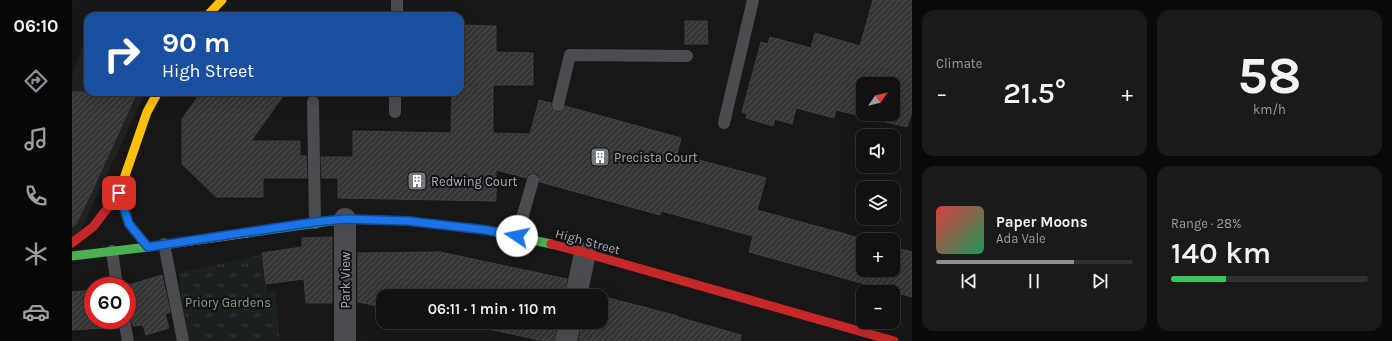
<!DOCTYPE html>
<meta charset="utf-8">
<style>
:root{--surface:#111;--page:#1a1a1a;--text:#f1f3f6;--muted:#9c9d9f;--line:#303131;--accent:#8c9099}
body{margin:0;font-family:Karla,sans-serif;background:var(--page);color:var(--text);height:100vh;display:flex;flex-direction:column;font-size:15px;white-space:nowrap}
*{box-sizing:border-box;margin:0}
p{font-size:13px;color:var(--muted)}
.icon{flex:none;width:22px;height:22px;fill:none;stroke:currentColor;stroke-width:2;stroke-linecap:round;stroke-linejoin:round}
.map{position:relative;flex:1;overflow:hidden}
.panel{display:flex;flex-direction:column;gap:10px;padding:10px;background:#090909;width:480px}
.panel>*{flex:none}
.top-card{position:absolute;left:12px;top:12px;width:380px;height:84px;border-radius:12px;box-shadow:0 4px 16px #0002,0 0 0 1px var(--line);background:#1a4fa0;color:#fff;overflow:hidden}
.needle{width:26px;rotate:56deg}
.tools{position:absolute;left:784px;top:77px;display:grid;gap:8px}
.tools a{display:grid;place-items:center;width:44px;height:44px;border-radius:8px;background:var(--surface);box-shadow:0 4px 16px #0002,0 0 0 1px var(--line);font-size:20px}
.speed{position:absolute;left:12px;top:277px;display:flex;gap:8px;font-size:20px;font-weight:700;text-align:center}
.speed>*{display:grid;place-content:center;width:52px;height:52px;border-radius:50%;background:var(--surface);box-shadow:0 4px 16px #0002,0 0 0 1px var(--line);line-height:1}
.speed .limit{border:6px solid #d22;background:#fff;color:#111}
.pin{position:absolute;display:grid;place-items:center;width:34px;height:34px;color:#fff;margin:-17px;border-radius:8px;box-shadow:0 2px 6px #0006}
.me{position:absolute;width:44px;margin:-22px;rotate:281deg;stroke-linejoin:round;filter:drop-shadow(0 0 3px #0008)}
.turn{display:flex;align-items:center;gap:14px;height:84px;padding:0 12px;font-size:18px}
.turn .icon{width:52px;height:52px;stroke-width:2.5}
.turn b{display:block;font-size:28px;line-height:34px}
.big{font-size:30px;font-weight:600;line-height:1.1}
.panel .tile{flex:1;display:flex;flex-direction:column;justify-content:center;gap:6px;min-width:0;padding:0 14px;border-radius:12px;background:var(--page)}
.panel .dial{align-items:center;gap:0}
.dial b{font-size:52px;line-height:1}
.song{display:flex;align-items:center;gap:12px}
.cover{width:48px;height:48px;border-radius:6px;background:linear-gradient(135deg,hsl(0 70% 55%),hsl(150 70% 35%))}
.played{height:4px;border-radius:2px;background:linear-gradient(90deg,var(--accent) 70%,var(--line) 70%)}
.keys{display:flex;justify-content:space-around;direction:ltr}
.heat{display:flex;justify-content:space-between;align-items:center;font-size:22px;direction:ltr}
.charge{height:6px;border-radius:3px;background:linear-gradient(90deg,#34c759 28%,var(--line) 0)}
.panel .tiles{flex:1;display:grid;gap:10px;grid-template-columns:repeat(2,1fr)}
.trip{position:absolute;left:304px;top:289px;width:232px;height:40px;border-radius:12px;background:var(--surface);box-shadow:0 4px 16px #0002,0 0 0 1px var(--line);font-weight:600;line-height:40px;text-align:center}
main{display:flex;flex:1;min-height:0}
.dock{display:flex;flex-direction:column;width:72px;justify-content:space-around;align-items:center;background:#070707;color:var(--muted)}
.dock .icon{width:28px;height:28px}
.dock .on{color:var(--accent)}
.dock b{font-size:18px;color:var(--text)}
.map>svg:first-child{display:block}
.built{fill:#212124}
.park{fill:url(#park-tufts)}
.building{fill:url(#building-hatch);stroke:#3f4043;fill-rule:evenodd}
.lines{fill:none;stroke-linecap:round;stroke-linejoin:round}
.lane{stroke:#4b4c50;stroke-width:12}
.street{stroke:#4b4c50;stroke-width:22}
.fast{stroke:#4caf50;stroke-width:9}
.slow{stroke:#ffc107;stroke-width:9}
.jam{stroke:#c62828;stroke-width:9}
.route-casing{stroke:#114b97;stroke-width:10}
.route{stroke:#1a73e8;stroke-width:7}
.labels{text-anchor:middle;stroke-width:4;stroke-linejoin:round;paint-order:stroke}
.poi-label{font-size:13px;fill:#a8adb8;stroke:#111113;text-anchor:start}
.street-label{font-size:13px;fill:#a8adb8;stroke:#111113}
.park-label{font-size:13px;fill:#7fa381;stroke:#111113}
</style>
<main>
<nav class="dock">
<b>06:10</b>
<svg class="icon on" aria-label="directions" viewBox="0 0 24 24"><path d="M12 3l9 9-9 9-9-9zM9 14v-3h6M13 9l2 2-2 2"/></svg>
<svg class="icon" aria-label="music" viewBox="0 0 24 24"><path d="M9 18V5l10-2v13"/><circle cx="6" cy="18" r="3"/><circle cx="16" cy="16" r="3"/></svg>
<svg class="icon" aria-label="phone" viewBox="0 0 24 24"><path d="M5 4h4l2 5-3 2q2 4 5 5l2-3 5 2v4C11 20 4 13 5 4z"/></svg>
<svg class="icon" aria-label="climate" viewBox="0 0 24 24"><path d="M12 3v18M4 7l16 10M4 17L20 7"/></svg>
<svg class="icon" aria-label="car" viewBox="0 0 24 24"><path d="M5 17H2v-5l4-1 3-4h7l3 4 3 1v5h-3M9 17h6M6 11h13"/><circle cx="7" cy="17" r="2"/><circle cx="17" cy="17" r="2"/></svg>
</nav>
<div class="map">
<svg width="840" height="341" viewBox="0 0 840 341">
<defs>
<pattern id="park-tufts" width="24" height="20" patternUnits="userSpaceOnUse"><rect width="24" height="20" fill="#1b211c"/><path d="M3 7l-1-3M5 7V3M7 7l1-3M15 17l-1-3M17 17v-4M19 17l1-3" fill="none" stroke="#393f3b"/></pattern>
<pattern id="building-hatch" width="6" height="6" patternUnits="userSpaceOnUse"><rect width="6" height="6" fill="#343537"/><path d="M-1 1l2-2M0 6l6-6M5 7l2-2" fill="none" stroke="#4f5052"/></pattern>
</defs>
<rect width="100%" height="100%" fill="#171717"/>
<path class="built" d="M16,29V92H74L0,248V76Z"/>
<path class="park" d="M189,255L195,292L203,290L208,341H117L106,273Z"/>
<path class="building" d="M801,0H840V112L835,127L764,110L762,118L724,108L720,124L703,119L701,126L674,118L675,114L670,112L689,42L696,44L698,37L739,48L743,33L788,46ZM791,84H821V114H791Z
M613,21H635L636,44H613Z
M392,25L424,26V52L461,53V85H421V133L458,134L467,100L479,103V107L484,112H488L493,106L609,138L605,154L694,178L685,210L795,240H791V270H821V247L840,252V297L677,252L681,236L589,211L588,215L468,182L467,175L463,173L456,174L454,178L424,170V201L266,198V178H250L249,157H281V131L379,133L380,92H388V70H391Z
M0,92H65L21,189L4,224L0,227Z
M129,92H214L179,141H228V156H234L235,178H191V197H144L110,164V119Z
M260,237V303H234L232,279L194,284L190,253L230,247V238Z
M368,252L495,279L492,296H311V307L286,302V253Z
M90,275L98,312L93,314L97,328L74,335L71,325L61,326L59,318L55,313V286H53Z
M21,290V320H45L46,327L0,330V292Z
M529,296L606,316V317L669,335L668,341H507L510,322H529Z
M384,322H485L482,341H472Z"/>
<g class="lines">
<path class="lane" d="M325,16V0
M241,102L243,223
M486,105L498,55L615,56
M323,112V92
M652,123L681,0
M445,236L461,180
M92,244L111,341
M40,251L45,286
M52,320L56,341"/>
<path class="street" d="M504,296L513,253
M273,341V219
M494,341L498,322"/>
<path class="fast" d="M175,233L273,219L336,221L414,230L479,244
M0,256L76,247"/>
<path class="slow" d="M135,16L150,0
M86,92L75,112L47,193L57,224L76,247L175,233"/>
<path class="jam" d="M0,243L21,227L47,193
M479,244L513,253L822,341"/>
</g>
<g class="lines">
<defs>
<path id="route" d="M47,193L57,224L76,247L243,222L273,219L336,221L414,230L445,236"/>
</defs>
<use href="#route" class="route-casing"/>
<use href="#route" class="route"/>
</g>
<defs>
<symbol id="building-square" viewBox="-11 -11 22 22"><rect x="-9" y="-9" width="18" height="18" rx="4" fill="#757880" stroke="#111113"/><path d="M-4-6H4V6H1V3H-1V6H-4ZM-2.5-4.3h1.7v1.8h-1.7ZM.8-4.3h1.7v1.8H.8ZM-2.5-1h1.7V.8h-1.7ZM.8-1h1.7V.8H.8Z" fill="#fff"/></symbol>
</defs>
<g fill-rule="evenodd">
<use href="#building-square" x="517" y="146" width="22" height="22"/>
<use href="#building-square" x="334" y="170" width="22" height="22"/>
</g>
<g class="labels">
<g class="poi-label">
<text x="542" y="162">Precista Court</text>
<text x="359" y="186">Redwing Court</text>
</g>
<g class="street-label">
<text transform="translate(516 241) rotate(15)" y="5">High Street</text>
<text transform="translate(273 280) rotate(-90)" y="5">Park View</text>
</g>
<g class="park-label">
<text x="156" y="307">Priory Gardens</text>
</g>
</g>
</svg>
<div class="tools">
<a><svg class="needle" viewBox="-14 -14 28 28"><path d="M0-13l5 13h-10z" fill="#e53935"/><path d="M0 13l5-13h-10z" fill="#9c9d9f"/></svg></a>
<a><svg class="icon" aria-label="sound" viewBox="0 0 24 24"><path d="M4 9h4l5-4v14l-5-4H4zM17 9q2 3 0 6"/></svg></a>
<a><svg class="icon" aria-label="layers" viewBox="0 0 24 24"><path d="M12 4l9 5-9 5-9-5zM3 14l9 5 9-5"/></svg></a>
<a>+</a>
<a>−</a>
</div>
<div class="speed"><div class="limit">60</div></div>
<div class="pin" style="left:47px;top:193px;background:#d93025"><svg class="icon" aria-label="arrive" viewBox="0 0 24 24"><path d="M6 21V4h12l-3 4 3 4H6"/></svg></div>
<svg class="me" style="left:445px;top:236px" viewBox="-20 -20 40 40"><circle r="19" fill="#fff"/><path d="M0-13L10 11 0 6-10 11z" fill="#1a73e8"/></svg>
<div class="trip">06:11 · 1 min · 110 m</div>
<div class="top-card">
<div class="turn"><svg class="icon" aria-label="right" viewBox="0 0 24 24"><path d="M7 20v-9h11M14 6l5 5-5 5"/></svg><div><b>90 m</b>High Street</div></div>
</div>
</div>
<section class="panel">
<div class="tiles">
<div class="tile"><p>Climate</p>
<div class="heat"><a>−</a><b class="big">21.5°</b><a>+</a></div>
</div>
<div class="tile dial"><b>58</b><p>km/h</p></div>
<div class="tile">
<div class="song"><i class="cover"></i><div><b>Paper Moons</b><p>Ada Vale</p></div></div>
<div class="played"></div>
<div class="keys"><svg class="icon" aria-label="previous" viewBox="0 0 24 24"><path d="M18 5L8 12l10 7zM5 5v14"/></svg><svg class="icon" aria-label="pause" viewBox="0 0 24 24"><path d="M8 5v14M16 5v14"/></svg><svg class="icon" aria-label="next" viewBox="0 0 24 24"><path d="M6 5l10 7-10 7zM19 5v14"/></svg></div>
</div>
<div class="tile"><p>Range · 28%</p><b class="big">140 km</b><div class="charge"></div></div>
</div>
</section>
</main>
